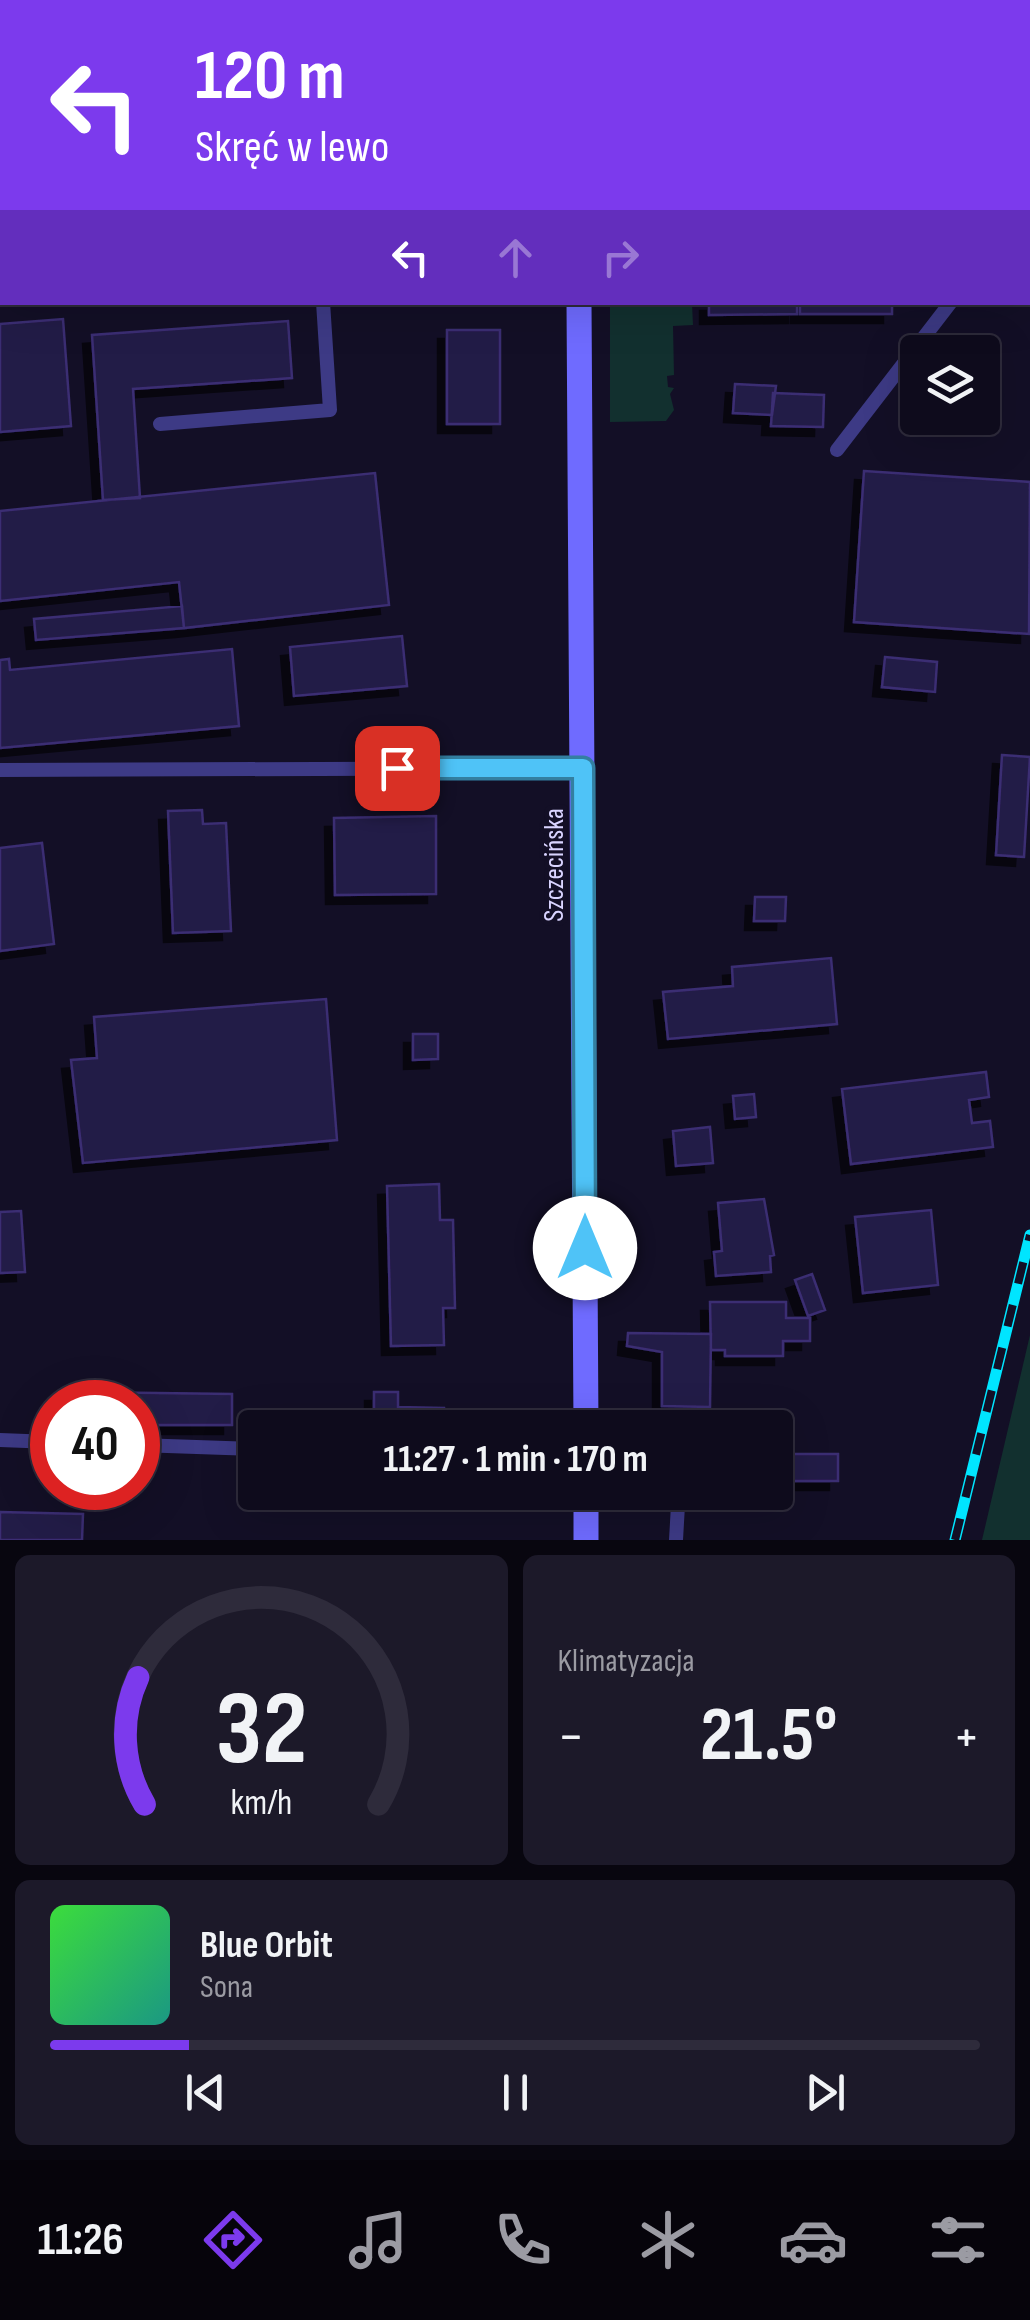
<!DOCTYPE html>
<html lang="pl">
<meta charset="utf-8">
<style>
:root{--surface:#0e0b1c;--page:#1c1929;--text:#f1f3f6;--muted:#9b9ba3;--line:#2e2b3b;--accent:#7c3aed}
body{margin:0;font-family:"Sofia Sans Condensed",sans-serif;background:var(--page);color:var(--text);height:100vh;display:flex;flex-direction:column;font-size:38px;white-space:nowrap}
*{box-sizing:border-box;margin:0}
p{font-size:32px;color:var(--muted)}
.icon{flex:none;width:55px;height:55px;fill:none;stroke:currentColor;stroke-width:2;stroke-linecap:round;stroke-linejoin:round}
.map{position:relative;height:1540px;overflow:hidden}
.details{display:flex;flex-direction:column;gap:15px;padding:15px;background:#08060f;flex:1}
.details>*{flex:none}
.guide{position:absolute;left:0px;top:0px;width:1030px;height:305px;box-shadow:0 10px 40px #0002,0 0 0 2px var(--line);background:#7c3aed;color:#fff;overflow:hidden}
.buttons{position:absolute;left:900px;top:335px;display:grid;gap:20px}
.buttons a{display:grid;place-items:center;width:100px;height:100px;border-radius:10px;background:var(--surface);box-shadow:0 10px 40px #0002,0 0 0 2px var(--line);font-size:50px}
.speed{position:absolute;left:30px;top:1380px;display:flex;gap:20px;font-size:50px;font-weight:700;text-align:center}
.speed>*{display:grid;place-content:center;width:130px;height:130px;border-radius:50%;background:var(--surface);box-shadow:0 10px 40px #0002,0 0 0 2px var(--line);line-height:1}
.speed .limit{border:15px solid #d22;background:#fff;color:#111}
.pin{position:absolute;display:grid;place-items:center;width:85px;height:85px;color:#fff;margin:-42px;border-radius:20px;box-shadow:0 5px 15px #0006}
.me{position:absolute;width:110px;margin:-55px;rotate:0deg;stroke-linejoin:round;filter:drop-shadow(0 0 8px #0008)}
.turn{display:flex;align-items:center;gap:35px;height:210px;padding:0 30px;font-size:45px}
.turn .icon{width:130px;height:130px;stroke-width:2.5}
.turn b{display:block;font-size:70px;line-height:85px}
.lanes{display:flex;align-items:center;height:95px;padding:0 30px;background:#0003;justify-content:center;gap:50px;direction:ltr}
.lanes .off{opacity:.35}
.big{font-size:75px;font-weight:700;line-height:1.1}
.details .widget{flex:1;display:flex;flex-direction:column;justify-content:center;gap:15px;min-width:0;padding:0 35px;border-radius:15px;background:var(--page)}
.details .dial{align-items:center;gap:0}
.dial svg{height:260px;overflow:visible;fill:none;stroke:var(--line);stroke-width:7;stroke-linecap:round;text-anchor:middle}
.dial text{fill:var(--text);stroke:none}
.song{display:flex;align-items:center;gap:30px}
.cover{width:120px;height:120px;border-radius:15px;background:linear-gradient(135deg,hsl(120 70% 55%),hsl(170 70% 35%))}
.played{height:10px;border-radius:5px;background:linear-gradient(90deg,var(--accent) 15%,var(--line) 15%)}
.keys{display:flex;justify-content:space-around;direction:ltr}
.heat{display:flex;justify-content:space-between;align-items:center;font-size:55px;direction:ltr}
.details .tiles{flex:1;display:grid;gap:15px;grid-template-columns:1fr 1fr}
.widget:last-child{grid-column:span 2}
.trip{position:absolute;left:238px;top:1410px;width:555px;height:100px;border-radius:10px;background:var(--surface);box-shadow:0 10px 40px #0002,0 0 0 2px var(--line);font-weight:700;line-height:100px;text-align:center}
.dock{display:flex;height:160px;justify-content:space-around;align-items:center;background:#06040b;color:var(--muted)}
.dock .icon{width:70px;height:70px}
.dock .active{color:var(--accent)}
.dock b{font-size:45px;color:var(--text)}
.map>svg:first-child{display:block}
.green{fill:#12302f}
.building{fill:#241b47;stroke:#3b2d73;stroke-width:2.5;filter:url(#shadow)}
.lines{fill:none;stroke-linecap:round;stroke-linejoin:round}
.lane{stroke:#3d3a85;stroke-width:14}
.secondary{stroke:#6f6bff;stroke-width:25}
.rail-casing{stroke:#00e5ff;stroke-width:11}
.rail{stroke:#130f26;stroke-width:8;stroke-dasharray:22;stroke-linecap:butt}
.route-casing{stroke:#337fa1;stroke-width:25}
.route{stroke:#4fc3f7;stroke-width:18}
.labels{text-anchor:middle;stroke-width:10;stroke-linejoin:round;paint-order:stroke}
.street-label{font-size:28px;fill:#d9d4ff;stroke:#130f26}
</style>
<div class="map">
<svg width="1030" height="1540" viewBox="0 0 1030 1540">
<defs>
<filter id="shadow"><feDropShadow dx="-9" dy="9" stdDeviation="0" flood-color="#0009"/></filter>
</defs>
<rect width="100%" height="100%" fill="#130f26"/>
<path class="green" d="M610,303H692L693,325L673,326L674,375L667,376L668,387L674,388L670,394L674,410L666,421L610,422Z
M1030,1335V1540H982Z"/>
<path class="building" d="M709,302H797V314L709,315Z
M800,302H892V314H800Z
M63,319L71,426L0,432V324Z
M288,321L292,378L133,389L140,498L103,500L92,335Z
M447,330H500V424H447Z
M735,384L776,386L772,415L733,413Z
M773,393L824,395L823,427L771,426Z
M864,471L1030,482L1029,634L854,622Z
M375,473L389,605L184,628L179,582L0,601V511Z
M182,606L184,628L36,640L34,619Z
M402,636L407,686L294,696L290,647Z
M232,649L239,726L0,748V660L9,659L10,670Z
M885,657L937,662L935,692L882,687Z
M1002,755L1030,757L1024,857L996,855Z
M202,810L203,824L226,823L231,931L173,933L168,811Z
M436,816V894L335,895L334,818Z
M42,843L54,944L0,951V848Z
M755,897H786L785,921H754Z
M831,958L837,1024L668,1039L663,992L733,986L732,967Z
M326,999L337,1140L83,1163L71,1060L97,1058L94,1017Z
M413,1034H438V1059L413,1060Z
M986,1072L989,1097L969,1100L972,1123L990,1121L993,1147L851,1164L842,1089Z
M754,1094L756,1117L735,1119L733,1096Z
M710,1127L713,1163L676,1166L673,1131Z
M439,1184L440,1220H453L455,1308H443L444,1345L391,1346L387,1186Z
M764,1199L774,1255L770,1256L771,1272L716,1276L714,1252L722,1251L718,1203Z
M931,1210L938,1285L863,1293L855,1217Z
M21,1211L25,1272L0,1273V1212Z
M812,1274L825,1310L808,1316L795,1280Z
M710,1302H786V1318H810V1341H783V1356H725V1350H711Z
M628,1333L711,1334L710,1407L662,1406V1352L627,1346Z
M80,1392L232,1394V1425H138V1402H80Z
M374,1392H398V1407L444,1408V1428H374Z
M775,1454H838V1481H775Z
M0,1512L83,1514L82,1540H0Z"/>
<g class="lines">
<path class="lane" d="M286,0V2
M961,0V2
M0,282H2
M160,424L330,410L323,302
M837,450L951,302
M0,770L583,768
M0,1440L52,1442
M138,1445L255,1449
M676,1540L678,1505"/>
<path class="secondary" d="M575,0V2
M579,302L586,1428
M586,1540V1492"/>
<defs>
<path id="rail" d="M955,1540L1030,1235"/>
</defs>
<use href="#rail" class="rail-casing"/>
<use href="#rail" class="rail"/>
</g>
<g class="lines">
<defs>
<path id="route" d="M397,768H583L585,1248"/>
</defs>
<use href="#route" class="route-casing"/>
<use href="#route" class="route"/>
</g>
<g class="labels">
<g class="street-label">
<text transform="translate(553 865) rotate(-90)" y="10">Szczecińska</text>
</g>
</g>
</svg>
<div class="buttons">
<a><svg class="icon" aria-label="layers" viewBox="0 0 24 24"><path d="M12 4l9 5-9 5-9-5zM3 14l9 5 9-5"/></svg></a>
</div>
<div class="speed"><div class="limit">40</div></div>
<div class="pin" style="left:397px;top:768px;background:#d93025"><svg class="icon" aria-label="arrive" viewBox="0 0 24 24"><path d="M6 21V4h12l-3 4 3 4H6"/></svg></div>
<svg class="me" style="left:585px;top:1248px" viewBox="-20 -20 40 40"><circle r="19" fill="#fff"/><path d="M0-13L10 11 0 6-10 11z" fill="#4fc3f7"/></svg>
<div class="trip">11:27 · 1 min · 170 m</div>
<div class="guide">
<div class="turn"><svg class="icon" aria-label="left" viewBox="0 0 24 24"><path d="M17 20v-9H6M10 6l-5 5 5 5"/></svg><div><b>120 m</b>Skręć w lewo</div></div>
<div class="lanes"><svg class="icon" aria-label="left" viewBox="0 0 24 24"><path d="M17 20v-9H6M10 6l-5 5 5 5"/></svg><svg class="icon off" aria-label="ahead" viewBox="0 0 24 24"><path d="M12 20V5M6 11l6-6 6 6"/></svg><svg class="icon off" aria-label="right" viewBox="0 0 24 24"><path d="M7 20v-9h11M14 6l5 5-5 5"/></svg></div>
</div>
</div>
<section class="details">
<div class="tiles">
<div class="widget dial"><svg viewBox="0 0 100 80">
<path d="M14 69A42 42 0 1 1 86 69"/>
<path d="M14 69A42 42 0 0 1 12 30" stroke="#7c3aed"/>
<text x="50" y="56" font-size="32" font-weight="700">32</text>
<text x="50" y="72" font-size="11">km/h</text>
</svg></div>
<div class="widget"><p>Klimatyzacja</p>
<div class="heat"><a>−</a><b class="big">21.5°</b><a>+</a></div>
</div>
<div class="widget">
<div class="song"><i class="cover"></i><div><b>Blue Orbit</b><p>Sona</p></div></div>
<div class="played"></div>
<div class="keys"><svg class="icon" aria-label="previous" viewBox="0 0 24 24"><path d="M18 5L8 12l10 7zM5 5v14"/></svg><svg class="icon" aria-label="pause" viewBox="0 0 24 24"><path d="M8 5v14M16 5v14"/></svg><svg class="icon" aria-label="next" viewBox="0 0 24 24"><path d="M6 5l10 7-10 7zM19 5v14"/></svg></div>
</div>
</div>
</section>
<nav class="dock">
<b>11:26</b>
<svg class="icon active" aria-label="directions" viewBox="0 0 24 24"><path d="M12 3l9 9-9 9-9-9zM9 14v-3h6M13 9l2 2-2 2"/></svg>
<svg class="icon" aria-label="music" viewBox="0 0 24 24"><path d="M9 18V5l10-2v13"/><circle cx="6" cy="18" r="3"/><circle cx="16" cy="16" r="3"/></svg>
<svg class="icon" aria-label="phone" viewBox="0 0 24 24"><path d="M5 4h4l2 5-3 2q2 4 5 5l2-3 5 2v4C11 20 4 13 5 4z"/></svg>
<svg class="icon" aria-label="climate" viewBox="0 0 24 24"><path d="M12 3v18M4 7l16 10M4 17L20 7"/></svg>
<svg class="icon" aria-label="car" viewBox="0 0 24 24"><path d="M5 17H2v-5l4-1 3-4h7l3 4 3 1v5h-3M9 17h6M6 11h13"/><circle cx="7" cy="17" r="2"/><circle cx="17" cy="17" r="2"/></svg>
<svg class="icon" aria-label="filters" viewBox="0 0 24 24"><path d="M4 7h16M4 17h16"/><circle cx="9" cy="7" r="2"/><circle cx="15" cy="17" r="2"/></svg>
</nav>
